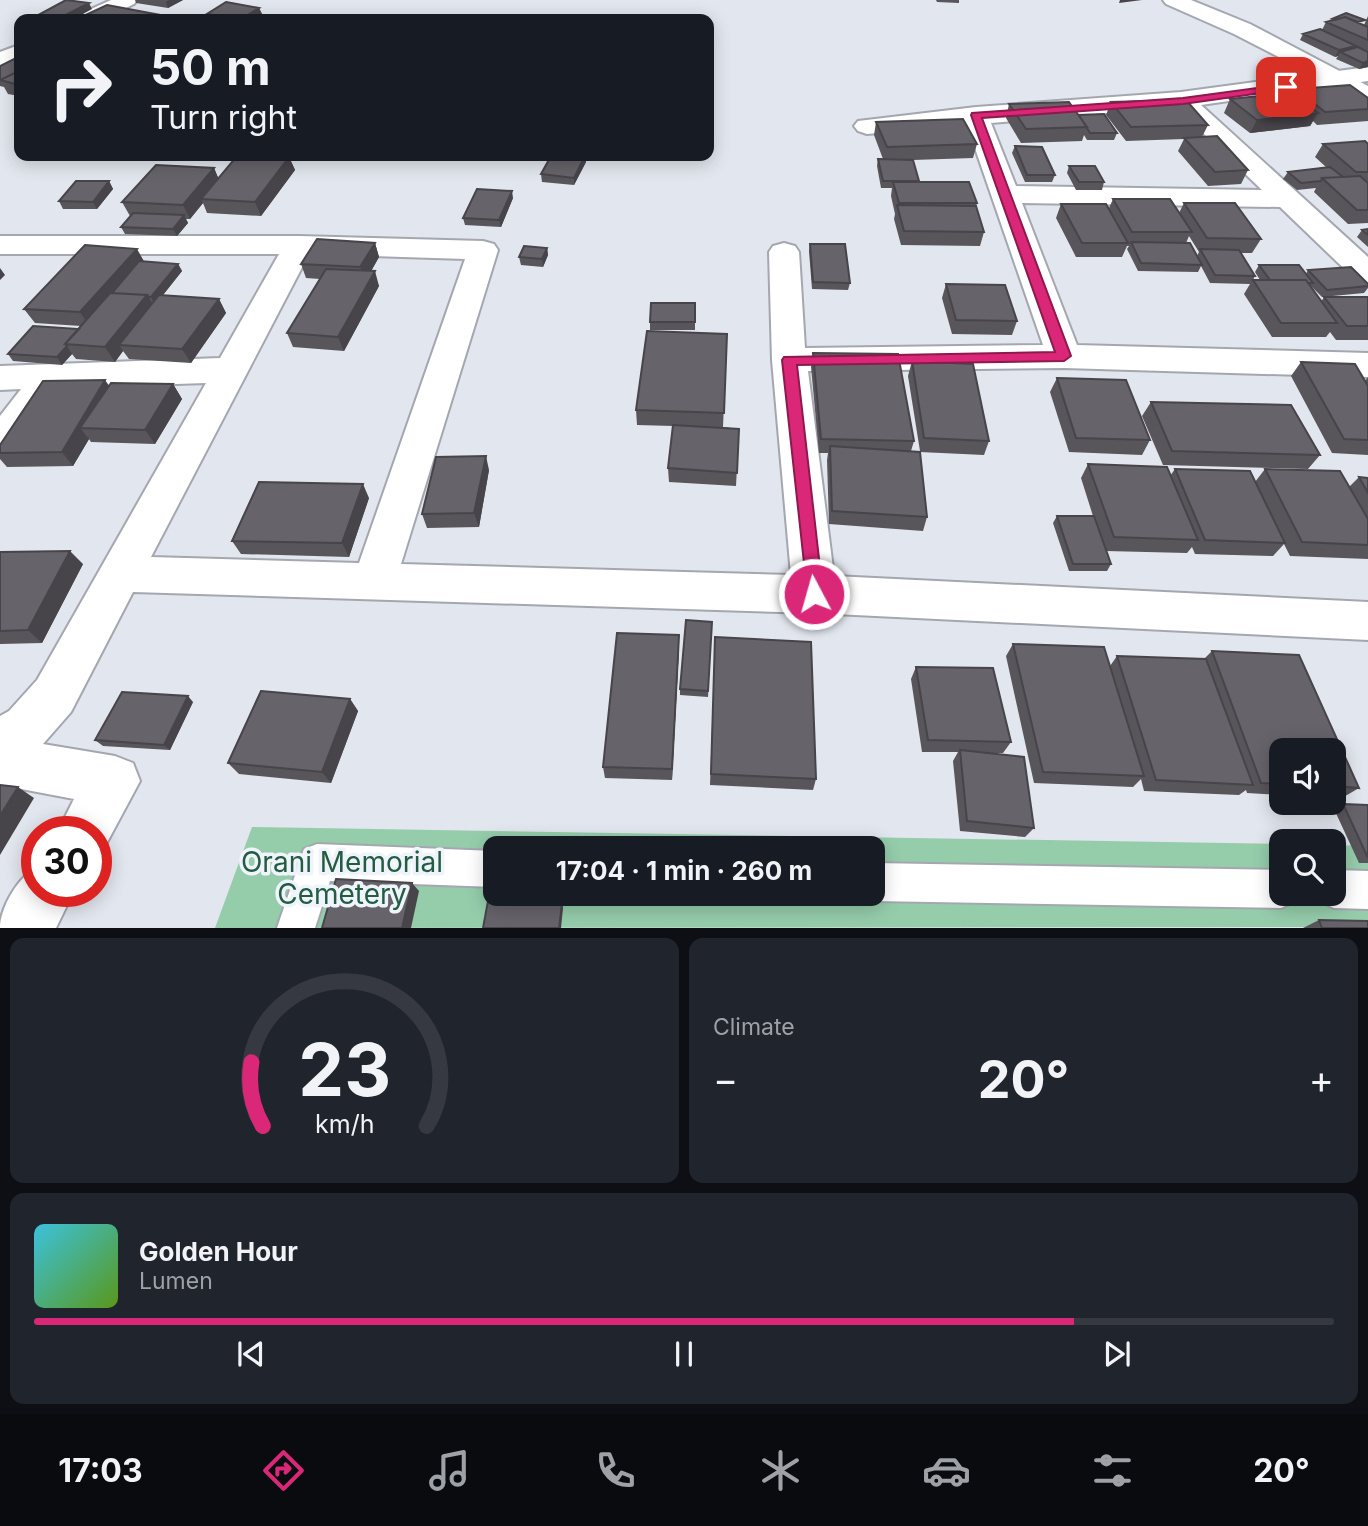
<!DOCTYPE html>
<meta charset="utf-8">
<style>
:root{--surface:#171b24;--page:#20242c;--text:#f1f3f6;--muted:#9ea1a6;--line:#363941;--accent:#db2777}
body{margin:0;font-family:Inter,sans-serif;background:var(--page);color:var(--text);height:100vh;display:flex;flex-direction:column;font-size:26px;white-space:nowrap}
*{box-sizing:border-box;margin:0}
p{font-size:23px;color:var(--muted)}
.icon{flex:none;width:38px;height:38px;fill:none;stroke:currentColor;stroke-width:2;stroke-linecap:round;stroke-linejoin:round}
.map{position:relative;height:928px;overflow:hidden}
.side{display:flex;flex-direction:column;gap:10px;padding:10px;background:#0d0f14;flex:1}
.side>*{flex:none}
.hud{position:absolute;left:14px;top:14px;width:700px;height:147px;border-radius:14px;box-shadow:0 4px 18px #0003;background:#171b24;color:var(--text);overflow:hidden}
.fabs{position:absolute;left:1269px;top:738px;display:grid;gap:14px}
.fabs a{display:grid;place-items:center;width:77px;height:77px;border-radius:14px;background:var(--surface);box-shadow:0 4px 18px #0003;font-size:35px}
.speed{position:absolute;left:21px;top:816px;display:flex;gap:14px;font-size:35px;font-weight:700;text-align:center}
.speed>*{display:grid;place-content:center;width:91px;height:91px;border-radius:50%;background:var(--surface);box-shadow:0 4px 18px #0003;line-height:1}
.speed .limit{border:10px solid #d22;background:#fff;color:#111}
.pin{position:absolute;display:grid;place-items:center;width:60px;height:60px;color:#fff;margin:-30px;border-radius:14px;box-shadow:0 4px 10px #0006}
.me{position:absolute;width:77px;margin:-38px;rotate:354deg;stroke-linejoin:round;filter:drop-shadow(0 0 5px #0008)}
.turn{display:flex;align-items:center;gap:24px;height:147px;padding:0 21px;font-size:32px}
.turn .icon{width:91px;height:91px;stroke-width:2.5}
.turn b{display:block;font-size:49px;line-height:60px}
.big{font-size:52px;font-weight:700;line-height:1.1}
.side .card{flex:1;display:flex;flex-direction:column;justify-content:center;gap:10px;min-width:0;padding:0 24px;border-radius:14px;background:var(--page)}
.side .dial{align-items:center;gap:0}
.dial svg{height:182px;overflow:visible;fill:none;stroke:var(--line);stroke-width:7;stroke-linecap:round;text-anchor:middle}
.dial text{fill:var(--text);stroke:none}
.song{display:flex;align-items:center;gap:21px}
.cover{width:84px;height:84px;border-radius:10px;background:linear-gradient(135deg,hsl(190 70% 55%),hsl(90 70% 35%))}
.played{height:7px;border-radius:4px;background:linear-gradient(90deg,var(--accent) 80%,var(--line) 80%)}
.keys{display:flex;justify-content:space-around;direction:ltr}
.heat{display:flex;justify-content:space-between;align-items:center;font-size:38px;direction:ltr}
.side .tiles{flex:1;display:grid;gap:10px;grid-template-columns:1fr 1fr}
.card:last-child{grid-column:span 2}
.trip{position:absolute;left:483px;top:836px;width:402px;height:70px;border-radius:14px;background:var(--surface);box-shadow:0 4px 18px #0003;font-weight:700;line-height:70px;text-align:center}
.dock{display:flex;height:112px;justify-content:space-around;align-items:center;background:#090b0e;color:var(--muted)}
.dock .icon{width:49px;height:49px}
.dock .on{color:var(--accent)}
.dock b{font-size:32px;color:var(--text)}
.map>svg:first-child{display:block}
.green{fill:#95cdab;fill-rule:evenodd}
.lines{fill:none;stroke-linecap:round;stroke-linejoin:round}
.service-casing{stroke:#a4a7af;stroke-width:4}
.minor-casing{stroke:#a4a7af;stroke-width:4}
.tertiary-casing{stroke:#a4a7af;stroke-width:4}
.service{fill:#fff;fill-rule:evenodd}
.minor{fill:#fff;fill-rule:evenodd}
.tertiary{fill:#fff;fill-rule:evenodd}
.wall{fill:#58555b;fill-rule:evenodd}
.shaded-wall{fill:#47454a}
.building{fill:#66636a;stroke:#47454a;stroke-width:2}
.route{fill:#db2777;stroke:#8e194d;stroke-width:2}
.labels{text-anchor:middle;stroke-width:7;stroke-linejoin:round;paint-order:stroke}
.near-park-label{font-size:28px;fill:#235d3f;stroke:#eff3fb}
</style>
<div class="map">
<svg width="1368" height="928" viewBox="0 0 1368 928">
<rect width="100%" height="100%" fill="#e2e6ee"/>
<path class="green" d="M252,827L1281,844V894H1334V845L1368,846V927L215,928ZM495,849H873V894H495Z"/>
<g class="lines">
<defs>
<path id="service" d="M317,844L495,851V887L330,881L315,928H277L304,849Z
M873,863L1281,870V894H1298L1294,902L1281,908L873,901L859,894H873Z
M1334,870L1368,871V909L1334,908L1321,902L1317,894H1334Z"/>
<path id="minor" d="M111,0H137L134,4L104,19H77L80,14Z
M19,45V61L0,68V52Z
M1368,67V81L1201,105L1368,257V284L1357,281L1280,207L1022,203L1077,345L1368,353V377L1064,368L808,371L834,576L1368,602V640L814,613L133,592L71,712L43,744L115,756L133,763L140,781L103,850L96,852V831H58L74,799L0,785V716L9,711L37,680L206,383L58,388L13,453L0,457V416L21,389L0,390V366L220,358L279,254H0V236H299L483,241L494,244L498,250L401,564L791,575L772,360L769,252L773,246L784,243L795,246L799,252L805,348L1043,345L967,125L867,134L858,131L854,126L858,121L976,107L1181,92ZM1176,107L1262,190L1016,186L991,123ZM309,254L465,259L359,563L151,557Z
M37,868V891H74L56,928H0C0,908 19,875 37,868Z"/>
<path id="tertiary" d="M1163,0H1191L1250,24L1368,86V103L1234,34L1166,4Z"/>
</defs>
<use href="#service" class="service-casing"/>
<use href="#minor" class="minor-casing"/>
<use href="#tertiary" class="tertiary-casing"/>
<use href="#service" class="service"/>
<use href="#minor" class="minor"/>
<use href="#tertiary" class="tertiary"/>
</g>
<path class="wall" d="M135,0H183L168,8L136,3Z
M936,0H959V3L937,2Z
M259,8L262,14L254,19H209L207,14Z
M1368,16V67L1359,69L1336,59L1338,56L1335,57L1300,40L1303,34L1322,30L1326,22L1331,21L1332,19L1364,25Z
M19,60V96L8,94L4,87L0,86V66Z
M1296,89L1368,98V121L1317,125L1313,121L1310,126L1250,133L1224,113L1230,99L1292,95Z
M1111,102L1208,125L1202,137L1248,170L1241,184L1208,186L1178,151L1184,139L1126,141L1106,115Z
M1009,104L1078,116L1117,133L1114,140H1087L1084,135L1082,141L1021,143L1006,118Z
M876,122L977,144L973,158L913,160L919,182L977,203L976,207L984,232L980,246L901,245L894,219L895,214L891,196L892,188H881L877,166L878,159H883L874,135Z
M1323,144H1368V223L1348,224L1314,192L1316,188L1297,190L1283,179L1288,172L1326,167L1315,157Z
M1015,146L1055,175L1052,182H1025L1012,153Z
M289,157L295,170L261,216L207,213L203,203L190,219H186L188,223L177,236L125,234L121,227L130,216L122,202L214,168L218,178Z
M586,162L574,185L542,182L541,174Z
M1069,166L1104,182L1102,190H1076L1067,173Z
M109,181L113,189L97,209H63L59,201Z
M513,198L501,227L465,225L463,218Z
M1113,199L1179,213L1184,203L1261,239L1252,253H1241L1255,276L1253,280H1260L1255,272L1259,265L1306,274L1308,270L1368,284V288L1364,293L1322,297L1311,286L1310,287L1321,302L1324,297H1368V340H1336L1330,332L1326,337H1272L1244,294L1250,284L1210,283L1201,266L1198,272L1138,271L1127,249L1129,246H1127L1122,257H1076L1056,218L1061,204L1109,208ZM1189,236L1199,252L1197,256L1186,243Z
M1368,229V247L1357,237L1362,230Z
M375,243L379,257L371,271L379,286L344,351L293,347L287,333L320,279L306,278L301,264Z
M810,244L850,283L848,290L812,289L809,251Z
M547,248L548,255L543,267L521,265L519,257Z
M144,262L178,264L182,271L163,295L219,299L226,313L191,363L129,359L123,351L115,362L76,359L72,354L62,365L13,361L8,354L79,329L81,326L35,323L24,309Z
M946,284L1017,321L1012,335L952,334L942,298Z
M695,303V330H650V322Z
M727,334L723,427L739,429L736,486L669,482L668,468L673,426L637,425L636,410Z
M813,353L914,441L911,451H920L908,376L912,361L989,441L984,455L920,452L927,517L923,531L829,524L827,460L828,453H819L811,367Z
M1301,362L1365,381L1368,377V455L1332,453L1291,376Z
M1057,378L1150,440L1142,455L1069,452L1050,392Z
M173,384L182,399L155,444L91,442L89,439L73,466L7,467L0,459V445L109,385Z
M1151,402L1320,455L1308,469L1163,465L1142,416Z
M1088,464L1170,476L1175,469L1255,482L1265,469L1349,487L1359,477L1368,478V559L1290,556L1284,544L1273,556L1195,554L1192,547L1187,553L1106,551L1111,564L1107,571H1069L1053,523L1057,516H1093L1081,478Z
M489,470L479,527L427,528L422,514Z
M369,498L349,557L241,554L232,541Z
M0,552L83,564L42,643L0,644Z
M712,622L708,697L680,695V689Z
M715,637L816,779L813,790L710,785Z
M1013,644L1104,647L1110,666L1117,656L1204,659L1212,651L1299,655L1359,788L1342,798H1334V751H1281V795L1247,793L1246,790L1239,795L1144,791L1141,779L1133,787L1034,783L1006,656Z
M679,648L672,780L605,778L603,767Z
M916,667L1011,742L1003,753H986L1034,828L1025,837L960,831L953,761L958,752H922L911,679Z
M350,699L358,711L331,783L239,774L228,763Z
M193,702L170,750L103,746L95,740Z
M1343,804L1368,805V863H1359L1334,809Z
M1319,920L1368,928H1303Z"/>
<path class="shaded-wall" d="M169,0H183L168,8L166,2Z
M1120,0H1142L1119,3Z
M89,3L92,9L74,19H58Z
M259,8L262,14L254,19H241Z
M160,15L162,19H151Z
M1356,46L1352,52H1340L1338,56L1335,57L1339,50Z
M1368,61V67L1359,69L1363,63Z
M1318,113L1310,126L1250,133L1257,120Z
M586,156V162L574,185V178Z
M289,157L295,170L261,216L255,202Z
M214,168L220,182L201,199L203,203L190,219L183,205Z
M109,181L113,189L97,209L93,202Z
M512,191L513,198L501,227L499,220Z
M184,215L188,223L177,236L173,229Z
M375,243L379,257L365,282L360,267Z
M547,248L548,255L543,267L542,259Z
M137,249L145,263L90,327L80,312Z
M178,264L182,271L155,305L151,297Z
M0,268L5,275L0,280Z
M375,271L379,286L344,351L338,337Z
M147,295L156,309L119,345L123,351L115,362L105,347Z
M219,299L226,313L191,363L182,349Z
M67,346L72,354L62,365L57,357Z
M105,380L115,394L80,428L89,439L73,466L62,452Z
M173,384L182,399L155,444L145,430Z
M486,456L489,470L479,527L474,513Z
M363,484L369,498L349,557L342,543Z
M70,551L83,564L42,643L28,630Z
M679,635V648L672,780V769Z
M188,696L193,702L170,750L164,745Z
M350,699L358,711L331,783L322,772Z
M18,787L34,798L0,855V816Z
M412,883L419,891L411,928H402Z
M562,904L563,908L561,928H559Z"/>
<path class="building" d="M66,0L89,3L58,19H31Z
M226,2L259,8L241,19L207,14Z
M107,5L160,15L151,19H77Z
M1346,13L1365,20L1358,22L1345,17L1335,20L1332,19Z
M1345,17L1368,27V40L1326,22Z
M1320,29L1356,46L1339,50L1303,34Z
M1358,47L1368,52V61L1363,63L1340,52Z
M14,59L19,60V71L0,80V66Z
M19,71V85L0,80Z
M1350,85L1368,98V109L1325,112L1296,89Z
M1289,93L1318,113L1257,120L1230,99Z
M1186,100L1208,125L1131,127L1111,102Z
M1069,102L1087,127L1026,129L1009,104Z
M1104,114L1117,133H1090L1079,115Z
M963,119L977,144L887,147L876,122Z
M1217,136L1248,170L1215,172L1184,138Z
M1365,141L1368,144V172H1356L1323,144Z
M1015,146L1042,147L1055,175H1027Z
M237,156L289,157L255,202L201,199Z
M551,156H585L574,178L541,174Z
M878,159L913,160L919,181H883Z
M156,165L214,168L183,205L122,202Z
M1069,166H1095L1104,182H1079Z
M1330,167L1343,177L1322,178L1321,181L1301,183L1288,172Z
M1360,176L1368,183V210H1357L1322,178Z
M76,181H109L93,202L59,201Z
M893,182H969L977,203H899Z
M477,189L512,191L499,220L463,218Z
M1113,199H1170L1192,232H1132Z
M1184,203H1235L1261,239L1207,238Z
M1061,204H1106L1128,243H1082Z
M897,205L976,206L984,232L904,231Z
M133,213L184,215L173,229L121,227Z
M1368,229V235L1362,230Z
M317,239L375,243L360,267L301,264Z
M1131,242L1190,243L1202,265L1141,263Z
M810,244H845L850,283L813,282Z
M85,245L137,249L80,312L24,309Z
M524,246L547,248L542,259L519,257Z
M1200,249L1239,250L1255,276L1215,275Z
M139,261L178,264L151,297H149L147,295L112,293Z
M1259,265H1299L1313,283H1308L1306,280H1270Z
M1351,267L1368,284V286L1327,290L1308,270Z
M326,269L375,271L338,337L287,333Z
M1253,280H1306L1337,323H1281Z
M946,284L1005,285L1017,321L956,320Z
M110,293L147,295L105,347L65,344Z
M159,295L219,299L182,349L119,345Z
M1324,297H1368V326H1347Z
M651,303H695V322H650Z
M33,326L79,329L65,344L67,346L57,357L8,354Z
M647,331L727,334L724,413L636,410Z
M813,353L898,354L914,441L821,439Z
M912,361L973,364L989,441L924,438Z
M1301,362L1355,364L1368,386V440L1344,439Z
M1057,378L1126,380L1150,440L1076,438Z
M105,380L62,452L0,453V445L43,381Z
M111,383L173,384L145,430L80,428Z
M1151,402L1291,405L1320,455L1172,451Z
M673,425L739,429L737,473L668,468Z
M830,446L920,452L927,517L832,511Z
M486,456L474,513L422,514L436,457Z
M1088,464L1167,467L1198,540L1114,537Z
M1175,469L1250,471L1285,543L1205,540Z
M1265,469L1340,471L1368,519V545L1302,542Z
M1359,477L1368,478V493Z
M259,482L363,484L342,543L232,541Z
M1057,516H1094L1111,564H1073Z
M70,551L28,630L0,631V552Z
M686,620L712,622L708,691L680,689Z
M617,633L679,635L672,769L603,767Z
M715,637L811,642L816,779L711,774Z
M1013,644L1104,647L1144,776L1043,772Z
M1212,651L1299,655L1359,788L1334,786V751H1281V784L1261,783Z
M1117,656L1206,659L1253,785L1156,780Z
M916,667L993,668L1011,742L928,740Z
M261,691L350,699L322,772L228,763Z
M122,692L188,696L164,745L95,740Z
M960,750L1024,757L1034,828L967,821Z
M0,785L18,787L0,816Z
M1343,804L1368,805V858Z
M336,879L412,883L402,928H322Z
M488,901L562,904L559,928H483Z
M1319,920L1368,921V928H1322Z"/>
<path class="route" d="M1286,84L1289,85V89L1183,104L982,118L1071,356L1064,361L797,365L823,594L821,600L814,602L808,600L782,360L784,357L1055,352L971,115L972,113L1183,98Z"/>
<g class="labels">
<g class="near-park-label">
<text x="342" y="872">Orani Memorial<tspan x="342" dy="32">Cemetery</tspan></text>
</g>
</g>
</svg>
<div class="fabs">
<a><svg class="icon" aria-label="sound" viewBox="0 0 24 24"><path d="M4 9h4l5-4v14l-5-4H4zM17 9q2 3 0 6"/></svg></a>
<a><svg class="icon" aria-label="search" viewBox="0 0 24 24"><circle cx="10" cy="10" r="6"/><path d="M15 15l6 6"/></svg></a>
</div>
<div class="speed"><div class="limit">30</div></div>
<div class="pin" style="left:1286px;top:87px;background:#d93025"><svg class="icon" aria-label="arrive" viewBox="0 0 24 24"><path d="M6 21V4h12l-3 4 3 4H6"/></svg></div>
<svg class="me" style="left:814px;top:594px" viewBox="-20 -20 40 40"><circle r="17" fill="#db2777" stroke="#fff" stroke-width="3"/><path d="M0-11L8 9 0 5-8 9z" fill="#fff"/></svg>
<div class="trip">17:04 · 1 min · 260 m</div>
<div class="hud">
<div class="turn"><svg class="icon" aria-label="right" viewBox="0 0 24 24"><path d="M7 20v-9h11M14 6l5 5-5 5"/></svg><div><b>50 m</b>Turn right</div></div>
</div>
</div>
<section class="side">
<div class="tiles">
<div class="card dial"><svg viewBox="0 0 100 80">
<path d="M14 69A42 42 0 1 1 86 69"/>
<path d="M14 69A42 42 0 0 1 9 41" stroke="#db2777"/>
<text x="50" y="56" font-size="32" font-weight="700">23</text>
<text x="50" y="72" font-size="11">km/h</text>
</svg></div>
<div class="card"><p>Climate</p>
<div class="heat"><a>−</a><b class="big">20°</b><a>+</a></div>
</div>
<div class="card">
<div class="song"><i class="cover"></i><div><b>Golden Hour</b><p>Lumen</p></div></div>
<div class="played"></div>
<div class="keys"><svg class="icon" aria-label="previous" viewBox="0 0 24 24"><path d="M18 5L8 12l10 7zM5 5v14"/></svg><svg class="icon" aria-label="pause" viewBox="0 0 24 24"><path d="M8 5v14M16 5v14"/></svg><svg class="icon" aria-label="next" viewBox="0 0 24 24"><path d="M6 5l10 7-10 7zM19 5v14"/></svg></div>
</div>
</div>
</section>
<nav class="dock">
<b>17:03</b>
<svg class="icon on" aria-label="directions" viewBox="0 0 24 24"><path d="M12 3l9 9-9 9-9-9zM9 14v-3h6M13 9l2 2-2 2"/></svg>
<svg class="icon" aria-label="music" viewBox="0 0 24 24"><path d="M9 18V5l10-2v13"/><circle cx="6" cy="18" r="3"/><circle cx="16" cy="16" r="3"/></svg>
<svg class="icon" aria-label="phone" viewBox="0 0 24 24"><path d="M5 4h4l2 5-3 2q2 4 5 5l2-3 5 2v4C11 20 4 13 5 4z"/></svg>
<svg class="icon" aria-label="climate" viewBox="0 0 24 24"><path d="M12 3v18M4 7l16 10M4 17L20 7"/></svg>
<svg class="icon" aria-label="car" viewBox="0 0 24 24"><path d="M5 17H2v-5l4-1 3-4h7l3 4 3 1v5h-3M9 17h6M6 11h13"/><circle cx="7" cy="17" r="2"/><circle cx="17" cy="17" r="2"/></svg>
<svg class="icon" aria-label="filters" viewBox="0 0 24 24"><path d="M4 7h16M4 17h16"/><circle cx="9" cy="7" r="2"/><circle cx="15" cy="17" r="2"/></svg>
<b>20°</b>
</nav>
